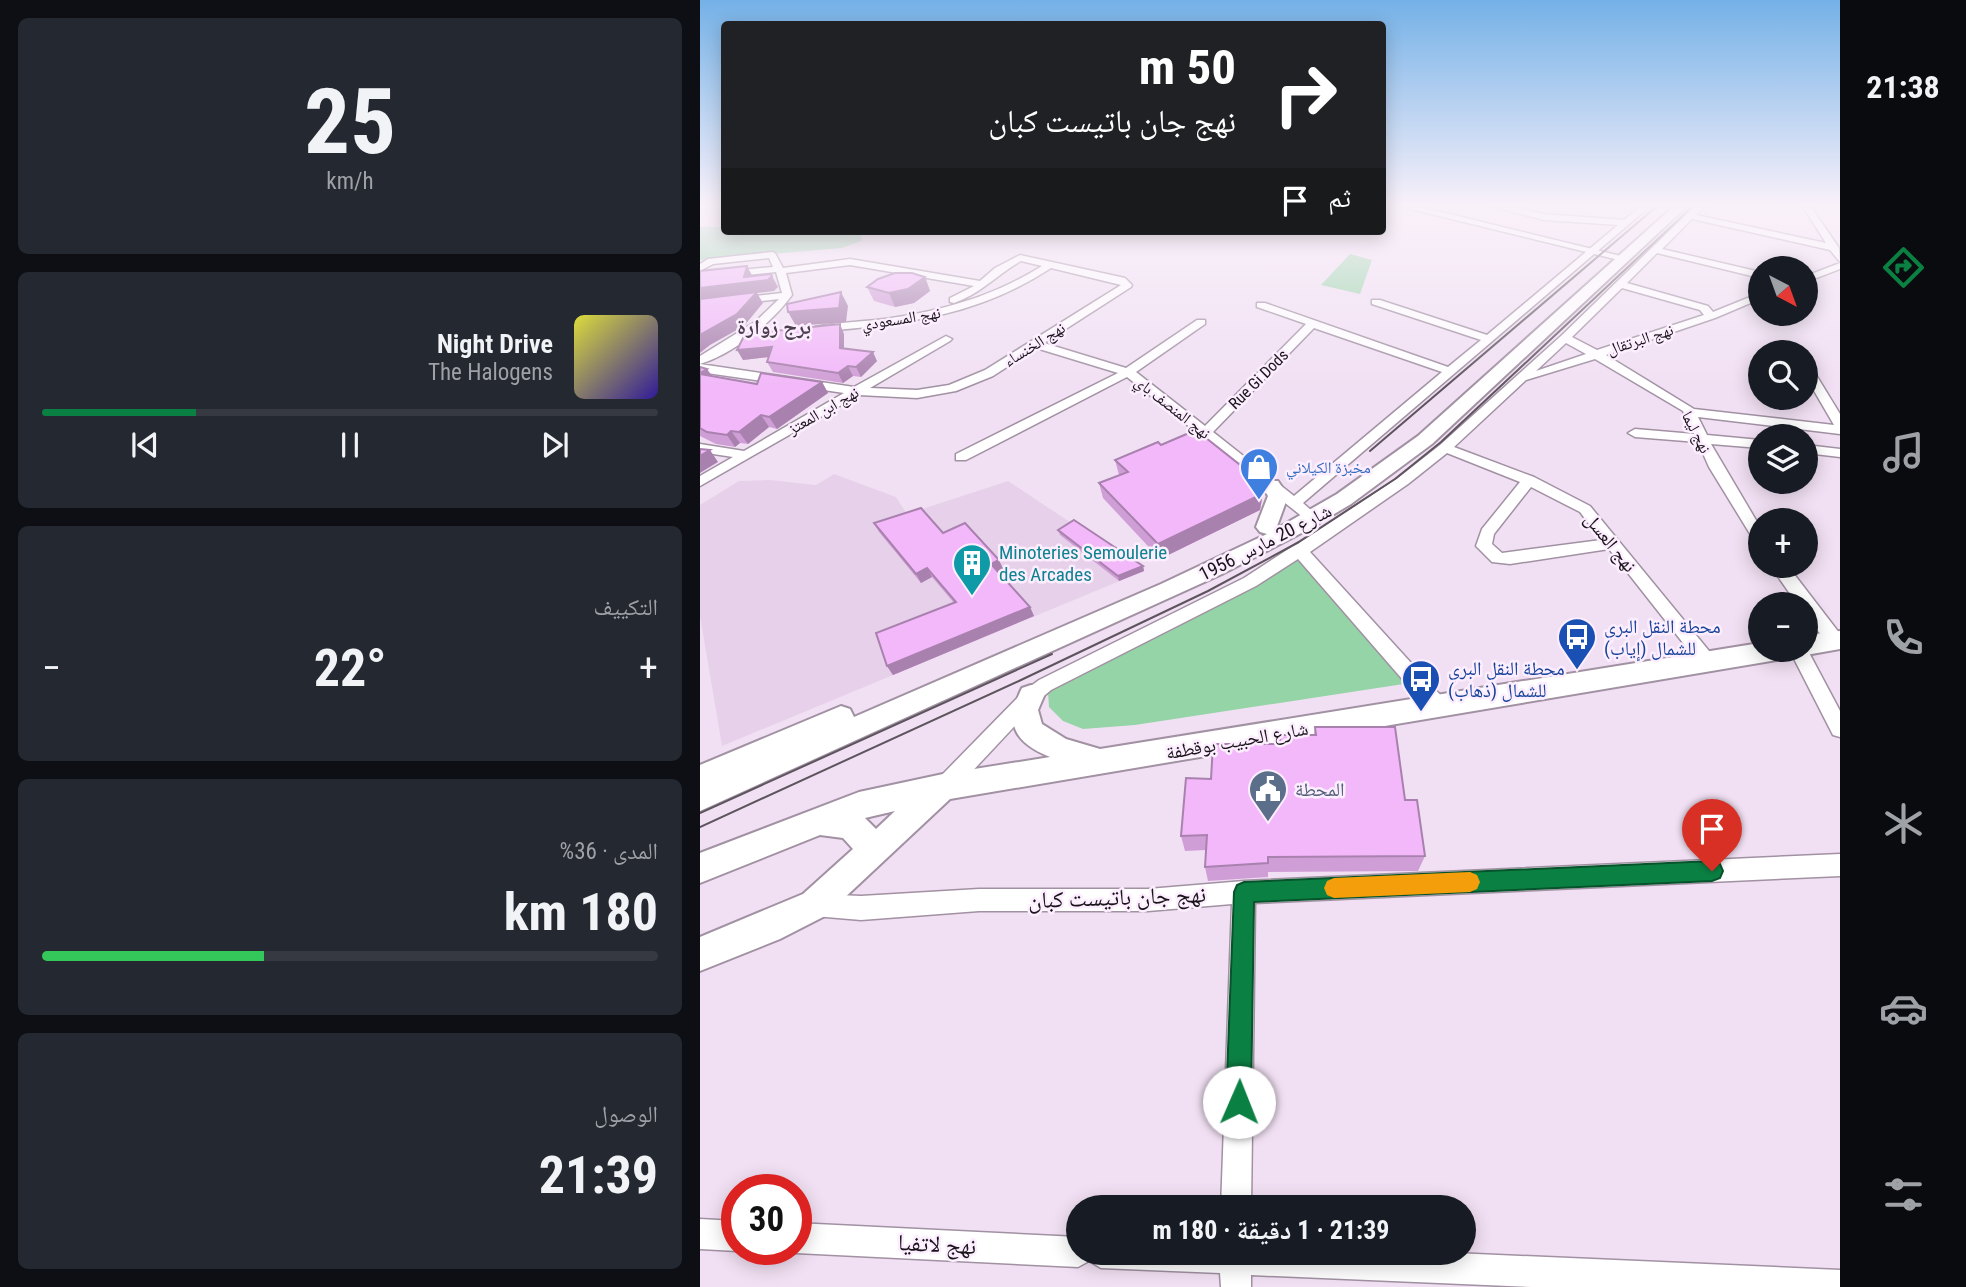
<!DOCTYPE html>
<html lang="ar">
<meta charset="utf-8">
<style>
:root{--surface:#171b24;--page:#242831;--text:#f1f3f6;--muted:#9ea1a6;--line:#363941;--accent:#0b8043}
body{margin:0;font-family:"Roboto Condensed","Noto Naskh Arabic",sans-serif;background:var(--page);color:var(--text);direction:rtl;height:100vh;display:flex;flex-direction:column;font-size:26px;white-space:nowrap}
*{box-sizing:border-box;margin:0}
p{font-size:23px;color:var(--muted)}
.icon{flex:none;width:38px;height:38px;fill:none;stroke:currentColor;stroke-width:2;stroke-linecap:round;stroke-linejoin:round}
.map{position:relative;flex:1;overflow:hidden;direction:ltr}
.sheet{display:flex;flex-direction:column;gap:18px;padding:18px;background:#0d0f14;width:700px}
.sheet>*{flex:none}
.banner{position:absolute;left:21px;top:21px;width:665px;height:214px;border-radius:7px;box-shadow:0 4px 18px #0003;direction:rtl;background:#202124;color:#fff;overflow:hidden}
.needle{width:46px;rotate:139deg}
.buttons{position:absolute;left:1048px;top:256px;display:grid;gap:14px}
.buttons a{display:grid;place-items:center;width:70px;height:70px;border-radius:50%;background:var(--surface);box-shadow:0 4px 18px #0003;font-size:35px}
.speed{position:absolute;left:21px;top:1174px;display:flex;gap:14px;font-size:35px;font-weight:700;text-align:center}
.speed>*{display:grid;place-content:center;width:91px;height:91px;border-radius:50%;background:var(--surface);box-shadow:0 4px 18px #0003;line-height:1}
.speed .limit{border:10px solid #d22;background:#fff;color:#111}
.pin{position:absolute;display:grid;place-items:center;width:60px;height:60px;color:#fff;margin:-72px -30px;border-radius:50% 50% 50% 0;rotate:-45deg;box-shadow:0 0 7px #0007}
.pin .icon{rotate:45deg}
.me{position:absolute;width:77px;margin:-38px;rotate:1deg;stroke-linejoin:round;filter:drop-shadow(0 0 5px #0008)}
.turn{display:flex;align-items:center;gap:24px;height:147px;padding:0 35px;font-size:32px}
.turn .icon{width:91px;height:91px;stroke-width:2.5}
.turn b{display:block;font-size:49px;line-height:60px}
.then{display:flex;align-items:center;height:66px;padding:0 35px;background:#0003;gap:14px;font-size:26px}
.big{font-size:52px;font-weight:700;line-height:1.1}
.sheet .card{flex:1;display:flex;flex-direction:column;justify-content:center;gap:10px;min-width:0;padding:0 24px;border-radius:10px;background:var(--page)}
.sheet .dial{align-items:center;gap:0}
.dial b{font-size:91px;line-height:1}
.song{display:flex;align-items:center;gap:21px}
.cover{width:84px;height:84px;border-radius:10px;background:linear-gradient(135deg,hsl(60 70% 55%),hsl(250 70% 35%))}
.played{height:7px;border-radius:4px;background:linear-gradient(90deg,var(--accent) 25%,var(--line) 25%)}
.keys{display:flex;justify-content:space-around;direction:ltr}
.heat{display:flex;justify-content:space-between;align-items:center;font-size:38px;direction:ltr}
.charge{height:10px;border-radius:5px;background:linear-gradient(90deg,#34c759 36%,var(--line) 0)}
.trip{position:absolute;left:366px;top:1195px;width:410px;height:70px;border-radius:35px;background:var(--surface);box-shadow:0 4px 18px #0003;font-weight:700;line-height:70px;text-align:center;direction:rtl}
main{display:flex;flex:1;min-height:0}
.menu{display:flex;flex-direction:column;width:126px;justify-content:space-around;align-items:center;background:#090b0e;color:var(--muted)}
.menu .icon{width:49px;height:49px}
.menu .selected{color:var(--accent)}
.menu b{font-size:32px;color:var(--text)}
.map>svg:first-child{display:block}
.built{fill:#e7d1ea}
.green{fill:#95d4a7}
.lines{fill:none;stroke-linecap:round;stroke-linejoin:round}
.minor-casing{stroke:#a191a3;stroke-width:3}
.tertiary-casing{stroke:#a191a3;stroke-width:3}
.secondary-casing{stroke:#a191a3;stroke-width:4}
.minor{fill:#fff;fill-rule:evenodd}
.tertiary{fill:#fff;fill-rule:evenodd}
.secondary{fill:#fff;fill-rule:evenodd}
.tram{stroke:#5d545e;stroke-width:2}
.wall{fill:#d09ed6}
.shaded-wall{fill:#a981ae}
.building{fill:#f2b8f9;stroke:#a981ae;stroke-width:2}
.route{fill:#0b8043;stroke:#07532c;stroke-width:2}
.slow{fill:#f59e0b}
.labels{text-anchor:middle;stroke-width:5;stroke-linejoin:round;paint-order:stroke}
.far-street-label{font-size:16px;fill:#19131a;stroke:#fceefe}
.far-shop-label{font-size:16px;fill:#366cbe;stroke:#fceefe;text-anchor:start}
.street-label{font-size:19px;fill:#19131a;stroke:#fceefe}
.culture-label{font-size:19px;fill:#0d838f;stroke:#fceefe;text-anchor:start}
.transit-label{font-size:19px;fill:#164399;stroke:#fceefe;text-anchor:start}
.service-label{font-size:19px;fill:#4e5e75;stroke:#fceefe;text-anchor:start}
.far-district-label{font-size:21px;font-weight:bold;fill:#4c3e4e;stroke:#fceefe}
.near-street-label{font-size:23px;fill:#19131a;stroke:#fceefe}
</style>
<main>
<nav class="menu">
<b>21:38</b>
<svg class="icon selected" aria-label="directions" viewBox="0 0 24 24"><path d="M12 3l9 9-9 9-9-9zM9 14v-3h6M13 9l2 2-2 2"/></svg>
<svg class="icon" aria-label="music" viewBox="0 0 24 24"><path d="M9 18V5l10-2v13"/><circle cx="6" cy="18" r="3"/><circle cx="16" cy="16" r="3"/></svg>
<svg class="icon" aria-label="phone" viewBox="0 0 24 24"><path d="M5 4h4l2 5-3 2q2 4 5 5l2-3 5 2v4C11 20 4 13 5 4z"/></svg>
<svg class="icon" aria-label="climate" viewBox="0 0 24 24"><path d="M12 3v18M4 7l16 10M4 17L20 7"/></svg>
<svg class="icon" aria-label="car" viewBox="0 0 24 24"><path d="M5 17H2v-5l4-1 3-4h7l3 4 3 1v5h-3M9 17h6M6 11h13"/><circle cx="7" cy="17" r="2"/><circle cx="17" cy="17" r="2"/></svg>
<svg class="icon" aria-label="filters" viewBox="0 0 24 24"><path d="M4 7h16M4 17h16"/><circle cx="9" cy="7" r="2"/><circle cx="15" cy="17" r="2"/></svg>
</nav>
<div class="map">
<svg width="1140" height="1287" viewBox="0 0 1140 1287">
<rect width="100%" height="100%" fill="#f1e0f3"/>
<path class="built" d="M134,474L196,497L207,514L308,481L444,571L22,746L0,616V505L39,481L70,480L116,485Z"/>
<path class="green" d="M0,227H24V231H162L161,241L142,248L0,260Z
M650,254L672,260L660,294L621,285Z
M608,559L710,683L435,725L383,729L363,721L349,707L348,692L597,560Z"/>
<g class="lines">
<defs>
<path id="minor" d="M794,207H811L844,214L924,220L940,207H949L603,503L621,519L619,522H609L427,377L266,460H256V454L418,373L336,348L293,376L256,391L217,398L159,395L0,486V476L33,457L0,452V444L44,451L144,393L0,372V364L154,387L246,336L252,339L250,341L170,388L217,390L249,385L285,370L421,285L351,268C276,317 207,323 119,332L115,331V327C138,322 162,322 185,319C242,311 292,297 342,266L321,261C298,274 280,294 254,303L250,302V298L274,286L150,265L86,273L92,295C72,323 33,354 0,364V356L55,322L79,299L0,308V302L82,293L76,272L28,277L23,274L28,271L73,267L69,258L13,264L0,271V264L8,259L72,252L75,253L83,268L150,259L280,281L295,268L320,255L425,278L432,285L431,287L344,343L426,368L497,320H505V324L436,372L505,426L606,324L557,307V303H565L748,367L781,340L672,304V300H680L787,335L918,225L844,220ZM614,328L742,372L594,496L513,432Z
M994,207H1003L996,215L1126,243L1103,207H1111L1139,248L1140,262L1130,250L992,219L962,249L1060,272V278L957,253L927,283L1008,306L1013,312L1060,293V299L1015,318L906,355L994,409L1134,425L1106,377V363L1110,365L1140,414V434L998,417L1007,435L1060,440V448L1011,444L1060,527V543L1055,542L1009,467L998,442L935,437L928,433L935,429L994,434L983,411L895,359L826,380L754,447L834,477L890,506L1014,657L1017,662L1014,667H1002L909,549L810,564L792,562L776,546L782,529L820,482L747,453L708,484L610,552L743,698L745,704L743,710L736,712L729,710L598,559L556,586L351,690L338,701L251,794L244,796L237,794L234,787L237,780L324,691L339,680L544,578L698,478L740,445L861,336ZM922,288L1000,310L1004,315L897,350L872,337ZM866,343L886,354L836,371ZM831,487L880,512L901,540L802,553L792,544L794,534Z
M1140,263V269L1106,282V276Z
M1106,445L1140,449V457L1106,453Z
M1070,565H1087L1140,634V646H1130L1106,616V604H1097Z
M1106,647L1140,711V737L1133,735L1089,649Z
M1140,854V876L555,903L551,1208H521L532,904L448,911H279L161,920L114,916L106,913L103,905L106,897L114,894L161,896L279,889H448L544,881Z
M0,1219L37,1221V1250H41L37,1251L0,1249Z
M96,1223L378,1237V1253H754L1140,1270V1287H832L551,1275V1287H521L520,1273L401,1268L389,1261L378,1267L96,1253L88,1250H96Z"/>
<path id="tertiary" d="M702,207H721L929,258L923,261Z"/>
<path id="secondary" d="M973,207H986L732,444L651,504L609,529L522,574L0,811V765L141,706L150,709L154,717L461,584L567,534L560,532L556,527L568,496L561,485L564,481H578L588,496L576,529L637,494L718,436Z
M1140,631V649L1106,655L1096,649H1106V635Z
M1060,643V649H1095L1092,656L1083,659L250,799L125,916L80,939L0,971V937L103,894L153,849L143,838L120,835L0,883V853L159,792L243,774L350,757C314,742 304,724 322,688L331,685L340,688L344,696L338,710L342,724L366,739L400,749ZM195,811L176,829L165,818Z"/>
</defs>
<use href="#minor" class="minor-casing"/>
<use href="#tertiary" class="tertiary-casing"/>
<use href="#secondary" class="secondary-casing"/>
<use href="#minor" class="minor"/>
<use href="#tertiary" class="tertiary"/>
<use href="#secondary" class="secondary"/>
<path class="tram" d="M670,451L956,207
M0,813L352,654
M0,827L321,680L508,591L599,542L695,479L741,442L992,207"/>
</g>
<path class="wall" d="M225,277L230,291L214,303L195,307L174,301L167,287Z
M144,334V349L177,361L161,377L153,376L143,383L73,372L67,362L69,357L43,360Z
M0,367L12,376L57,384L122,382L128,393L77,429L69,427L48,444L40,443L35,447L16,444L0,436Z
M461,445L563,493L560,510L460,559L403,498L399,483L419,475L415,460Z
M174,523L243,533L299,560L303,569L298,572L330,607L334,616L193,675L187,666L254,603L232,577L221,583L179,532Z
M358,530L443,566L444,571L419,581L360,535Z
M615,727L705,800L725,856L718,871L568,872V877L508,881L505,867L506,850L485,851L481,836L511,779L614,735Z"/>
<path class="shaded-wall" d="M47,266L53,277L71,274L78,287L74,291L57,293L63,303L44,326L10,345L0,353V288L44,277Z
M225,277L230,291L214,303L195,307L189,293Z
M141,292L148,306L146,322L96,326L88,312Z
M140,324L144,334V358L140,348Z
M72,347L78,356L43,360L37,350Z
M173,352L177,361L161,377L156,367Z
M148,366L153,376L143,383L138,373Z
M7,369L15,380L0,373Z
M122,382L128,393L77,429L69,417Z
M61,415L69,427L48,444L39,432Z
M31,431L40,443L35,447L27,435Z
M10,450L18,462L0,473V456Z
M563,478V493L560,510L460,559L458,544Z
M299,560L303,569L295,573L291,564Z
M443,566L444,571L419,581L418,576Z
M227,568L232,577L221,583L216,574Z
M330,607L334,616L193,675L187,666Z"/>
<path class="building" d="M47,266L44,277L71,274L72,276L68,280L0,288V271Z
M195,273H212L225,277L208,289L189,293L167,287L178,279Z
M57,292L37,314L0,335V299Z
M141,292L139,308L88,312L87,304Z
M140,324V348L173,352L156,367L148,366L138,373L67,362L72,347L37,350L45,334Z
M0,367L7,369L0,373Z
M61,373L122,382L69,417L61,415L39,432L31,431L27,435L7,432L0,428V374L57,384Z
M496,430L539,464L546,461L563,478L560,495L458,544L399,483L428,472L415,460L458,442L461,445Z
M0,449L10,450L0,456Z
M221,508L243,533L265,523L299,560L291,564L330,607L187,666L176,633L256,602L227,568L216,574L174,523Z
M374,520L443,566L418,576L358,530Z
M615,727H695L705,800H717L725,856L568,857V863L505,867L507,835L481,836L486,778L511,779L513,744H580V735H616Z"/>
<linearGradient id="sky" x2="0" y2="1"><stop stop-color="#74b1e7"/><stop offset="0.53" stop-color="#f9f1fa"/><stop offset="1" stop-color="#f9f1fa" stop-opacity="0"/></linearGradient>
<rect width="1140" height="387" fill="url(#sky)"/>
<path class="route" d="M1012,861L1020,864L1023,871L1020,878L1012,881L554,902L551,1102L547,1111L539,1115L530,1111L526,1102L534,892L537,885L544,882Z"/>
<path class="slow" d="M770,872L777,875L780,882L777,889L770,892L634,898L627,895L624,888L627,881L634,878Z"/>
<defs>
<symbol id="shop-pin" viewBox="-11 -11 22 30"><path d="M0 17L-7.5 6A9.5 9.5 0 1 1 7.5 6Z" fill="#3f7fe0" stroke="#fceefe"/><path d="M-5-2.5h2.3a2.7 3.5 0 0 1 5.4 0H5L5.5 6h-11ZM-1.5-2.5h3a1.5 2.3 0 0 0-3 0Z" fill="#fff"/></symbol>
<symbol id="building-pin" viewBox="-11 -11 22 30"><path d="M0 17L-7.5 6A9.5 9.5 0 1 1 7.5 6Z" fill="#0f9aa8" stroke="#fceefe"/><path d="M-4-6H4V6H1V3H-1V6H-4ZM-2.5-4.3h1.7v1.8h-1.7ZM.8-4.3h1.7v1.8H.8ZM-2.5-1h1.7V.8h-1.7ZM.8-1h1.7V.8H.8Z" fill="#fff"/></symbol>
<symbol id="bus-pin" viewBox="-11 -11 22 30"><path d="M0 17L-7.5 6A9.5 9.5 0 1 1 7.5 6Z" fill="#1a4fb4" stroke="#fceefe"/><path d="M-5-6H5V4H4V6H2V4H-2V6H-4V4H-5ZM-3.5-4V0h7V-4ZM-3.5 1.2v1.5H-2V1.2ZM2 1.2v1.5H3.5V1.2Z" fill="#fff"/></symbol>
<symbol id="civic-pin" viewBox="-11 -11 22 30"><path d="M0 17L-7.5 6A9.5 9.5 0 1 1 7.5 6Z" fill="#5c6f8a" stroke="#fceefe"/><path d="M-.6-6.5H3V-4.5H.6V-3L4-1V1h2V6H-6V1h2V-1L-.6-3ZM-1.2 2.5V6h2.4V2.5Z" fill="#fff"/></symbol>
</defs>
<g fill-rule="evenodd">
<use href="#shop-pin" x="537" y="445" width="44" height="60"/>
<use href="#building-pin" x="250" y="541" width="44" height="60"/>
<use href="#bus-pin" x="855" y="615" width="44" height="60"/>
<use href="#bus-pin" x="699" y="657" width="44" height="60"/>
<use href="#civic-pin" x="546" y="767" width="44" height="60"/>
</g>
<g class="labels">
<g class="far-street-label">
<text transform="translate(201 318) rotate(-9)" y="6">نهج المسعودي</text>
<text transform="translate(940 339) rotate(-18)" y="6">نهج البرتقال</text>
<text transform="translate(334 344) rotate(-32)" y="6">نهج الخنساء</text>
<text transform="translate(558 379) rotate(-45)" y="6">Rue Gi Dods</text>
<text transform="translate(473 407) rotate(38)" y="6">نهج المنصف باي</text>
<text transform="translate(123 410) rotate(-30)" y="6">نهج ابن المعتز</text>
<text transform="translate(997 432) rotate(63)" y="6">نهج ليما</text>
</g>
<g class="far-shop-label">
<text x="586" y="473">مخبزة الكيلاني</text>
</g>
<g class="street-label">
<text transform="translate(565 542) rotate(-27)" y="7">شارع 20 مارس 1956</text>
<text transform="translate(911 542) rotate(51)" y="7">نهج العسل</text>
<text transform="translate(537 740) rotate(-10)" y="7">شارع الحبيب بوقطفة</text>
</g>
<g class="culture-label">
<text x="299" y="559">Minoteries Semoulerie<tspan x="299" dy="22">des Arcades</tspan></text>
</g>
<g class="transit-label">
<text x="904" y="633">محطة النقل البري<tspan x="904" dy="22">للشمال (إياب)</tspan></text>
<text x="748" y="675">محطة النقل البري<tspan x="748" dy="22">للشمال (ذهاب)</tspan></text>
</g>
<g class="service-label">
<text x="595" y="796">المحطة</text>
</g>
<g class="far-district-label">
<text x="74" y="334">برج زوارة</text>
</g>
<g class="near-street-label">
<text transform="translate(417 897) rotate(-2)" y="8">نهج جان باتيست كبان</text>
<text transform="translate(237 1244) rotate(3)" y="8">نهج لاتفيا</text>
</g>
</g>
</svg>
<div class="buttons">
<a><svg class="needle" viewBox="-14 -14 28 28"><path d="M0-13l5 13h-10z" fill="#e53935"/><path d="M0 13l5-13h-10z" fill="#9ea1a6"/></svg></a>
<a><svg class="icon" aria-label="search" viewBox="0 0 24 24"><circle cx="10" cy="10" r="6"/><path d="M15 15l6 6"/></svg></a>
<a><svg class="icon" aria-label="layers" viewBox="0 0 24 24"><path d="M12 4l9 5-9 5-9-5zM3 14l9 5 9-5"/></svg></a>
<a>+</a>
<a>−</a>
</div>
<div class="speed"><div class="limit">30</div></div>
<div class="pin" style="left:1012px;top:871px;background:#d93025"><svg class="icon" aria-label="arrive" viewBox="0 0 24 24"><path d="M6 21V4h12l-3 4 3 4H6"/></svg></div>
<svg class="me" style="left:539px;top:1102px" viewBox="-20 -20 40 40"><circle r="19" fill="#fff"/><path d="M0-13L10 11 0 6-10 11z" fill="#0b8043"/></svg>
<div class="trip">21:39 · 1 دقيقة · 180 m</div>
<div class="banner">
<div class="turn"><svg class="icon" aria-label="right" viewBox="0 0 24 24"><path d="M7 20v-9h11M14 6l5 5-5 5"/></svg><div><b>50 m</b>نهج جان باتيست كبان</div></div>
<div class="then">ثم<svg class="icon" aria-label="arrive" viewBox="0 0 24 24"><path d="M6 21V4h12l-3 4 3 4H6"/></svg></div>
</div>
</div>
<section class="sheet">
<div class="card dial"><b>25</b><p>km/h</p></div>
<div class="card">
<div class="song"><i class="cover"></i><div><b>Night Drive</b><p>The Halogens</p></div></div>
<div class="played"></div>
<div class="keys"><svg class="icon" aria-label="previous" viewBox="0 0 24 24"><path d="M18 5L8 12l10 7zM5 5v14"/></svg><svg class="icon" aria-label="pause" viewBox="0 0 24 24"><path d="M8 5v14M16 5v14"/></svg><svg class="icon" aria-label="next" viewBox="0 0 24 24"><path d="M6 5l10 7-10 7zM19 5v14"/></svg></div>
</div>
<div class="card"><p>التكييف</p>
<div class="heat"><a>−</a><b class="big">22°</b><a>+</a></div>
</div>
<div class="card"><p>المدى · 36%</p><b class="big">180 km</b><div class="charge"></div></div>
<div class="card"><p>الوصول</p><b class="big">21:39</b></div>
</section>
</main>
